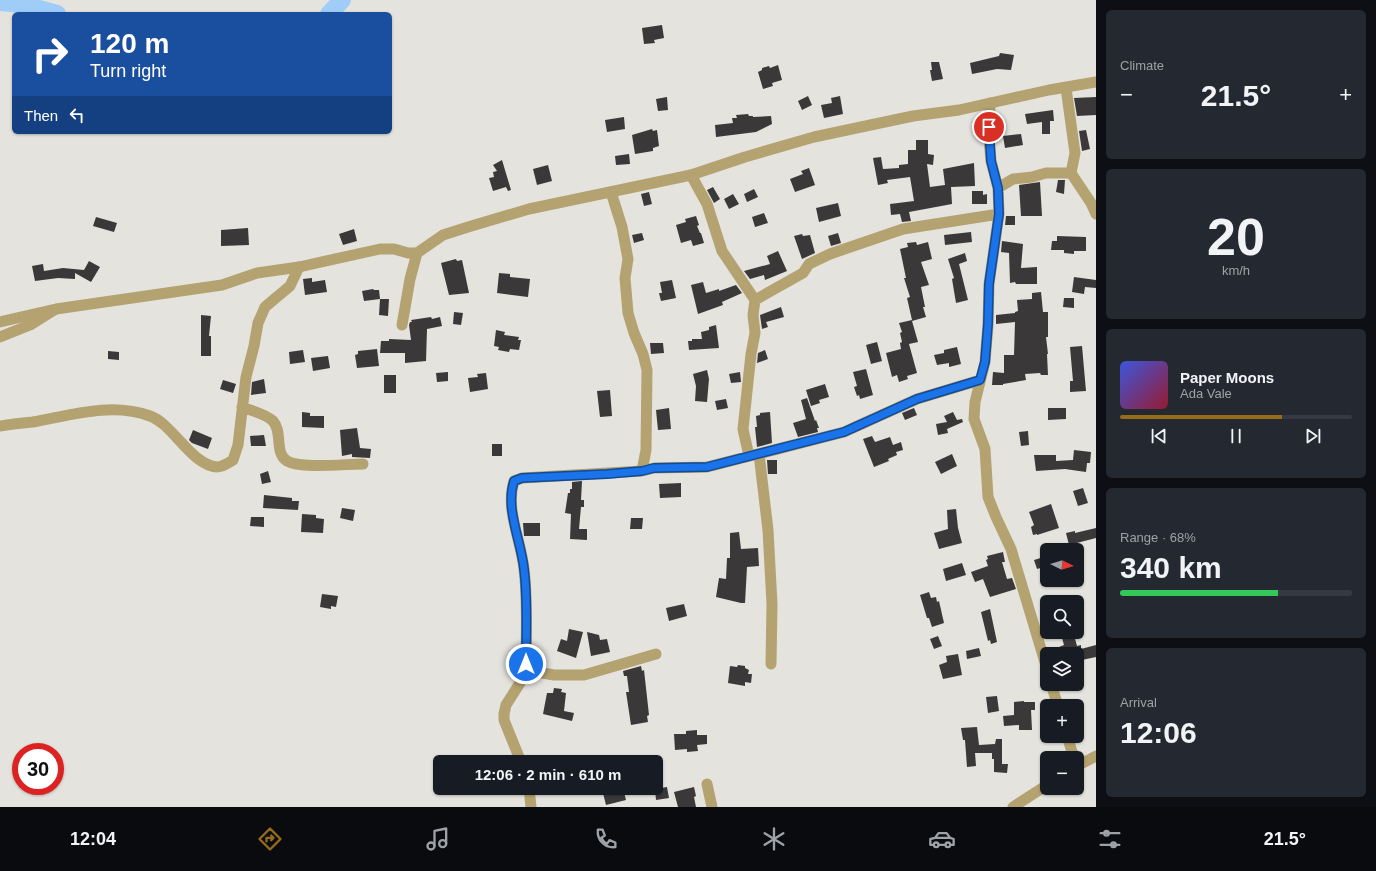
<!DOCTYPE html>
<meta charset="utf-8">
<style>
:root{--surface:#171b24;--page:#242831;--text:#f1f3f6;--muted:#9ea1a6;--line:#363941;--accent:#976c19}
body{margin:0;font-family:Helvetica,sans-serif;background:var(--page);color:var(--text);height:100vh;display:flex;flex-direction:column;font-size:15px;white-space:nowrap}
*{box-sizing:border-box;margin:0}
p{font-size:13px;color:var(--muted)}
.icon{flex:none;width:22px;height:22px;fill:none;stroke:currentColor;stroke-width:2;stroke-linecap:round;stroke-linejoin:round}
.map{position:relative;flex:1;overflow:hidden}
.side{display:flex;flex-direction:column;gap:10px;padding:10px;background:#0d0f14;width:280px}
.side>*{flex:none}
.hud{position:absolute;left:12px;top:12px;width:380px;height:122px;border-radius:6px;box-shadow:0 1px 3px #0004;background:#1a4fa0;color:#fff;overflow:hidden}
.needle{width:26px;rotate:95deg}
.controls{position:absolute;left:1040px;top:543px;display:grid;gap:8px}
.controls a{display:grid;place-items:center;width:44px;height:44px;border-radius:6px;background:var(--surface);box-shadow:0 1px 3px #0004;font-size:20px}
.speed{position:absolute;left:12px;top:743px;display:flex;gap:8px;font-size:20px;font-weight:700;text-align:center}
.speed>*{display:grid;place-content:center;width:52px;height:52px;border-radius:50%;background:var(--surface);box-shadow:0 1px 3px #0004;line-height:1}
.speed .limit{border:6px solid #d22;background:#fff;color:#111}
.pin{position:absolute;display:grid;place-items:center;width:34px;height:34px;color:#fff;margin:-17px;border:2px solid #fff;border-radius:50%;box-shadow:0 1px 4px #0007}
.me{position:absolute;width:44px;margin:-22px;rotate:0deg;stroke-linejoin:round;filter:drop-shadow(0 0 3px #0008)}
.turn{display:flex;align-items:center;gap:14px;height:84px;padding:0 12px;font-size:18px}
.turn .icon{width:52px;height:52px;stroke-width:2.5}
.turn b{display:block;font-size:28px;line-height:34px}
.then{display:flex;align-items:center;height:38px;padding:0 12px;background:#0003;gap:8px;font-size:15px}
.big{font-size:30px;font-weight:800;line-height:1.1}
.side .card{flex:1;display:flex;flex-direction:column;justify-content:center;gap:6px;min-width:0;padding:0 14px;border-radius:6px;background:var(--page)}
.side .dial{align-items:center;gap:0}
.dial b{font-size:52px;line-height:1}
.song{display:flex;align-items:center;gap:12px}
.cover{width:48px;height:48px;border-radius:6px;background:linear-gradient(135deg,hsl(230 70% 55%),hsl(350 70% 35%))}
.played{height:4px;border-radius:2px;background:linear-gradient(90deg,var(--accent) 70%,var(--line) 70%)}
.keys{display:flex;justify-content:space-around;direction:ltr}
.heat{display:flex;justify-content:space-between;align-items:center;font-size:22px;direction:ltr}
.charge{height:6px;border-radius:3px;background:linear-gradient(90deg,#34c759 68%,var(--line) 0)}
.trip{position:absolute;left:433px;top:755px;width:230px;height:40px;border-radius:6px;background:var(--surface);box-shadow:0 1px 3px #0004;font-weight:800;line-height:40px;text-align:center}
.dock{display:flex;height:64px;justify-content:space-around;align-items:center;background:#090b0e;color:var(--muted)}
.dock .icon{width:28px;height:28px}
.dock .active{color:var(--accent)}
.dock b{font-size:18px;color:var(--text)}
main{display:flex;flex:1;min-height:0}
.map>svg:first-child{display:block}
.lines{fill:none;stroke-linecap:round;stroke-linejoin:round}
.river{stroke:#a0ccf8;stroke-width:18}
.building{fill:#3b383a}
.minor{stroke:#b4a370;stroke-width:11}
.tertiary{stroke:#b4a370;stroke-width:11}
.route-casing{stroke:#114b97;stroke-width:10}
.route{stroke:#1a73e8;stroke-width:7}
</style>
<main>
<div class="map">
<svg width="1096" height="807" viewBox="0 0 1096 807">
<rect width="100%" height="100%" fill="#e4e3de"/>
<g class="lines">
<path class="river" d="M0,2L21,4L57,14
M329,14L342,0"/>
</g>
<path class="building" d="M662,25L664,38L654,40L655,43L644,44L642,28Z
M1000,53L1014,55L1011,70L997,69L972,74L970,63L999,56Z
M931,62H939L943,79L932,81L930,70H932Z
M778,65L782,80L772,83L773,86L763,89L758,72L762,70V68L769,66L770,68Z
M808,96L812,105L802,110L798,101Z
M840,96L843,114L824,118L821,105L832,103L831,98Z
M667,97L668,110L658,111L656,99Z
M1096,97V115L1077,116L1074,98Z
M1053,110L1054,121H1050V134H1042V122L1027,124L1025,114Z
M748,114L749,116H753V117L771,116L772,124L756,132L716,137L715,125L733,123L732,118H737L736,115Z
M624,117L625,129L607,132L605,120Z
M652,129L653,131L657,130L659,146L653,148V151L635,154L632,135Z
M1086,130L1090,149L1082,151L1079,131Z
M1021,134L1023,145L1005,148L1003,136Z
M916,140H928V154L934,155L933,165L927,164L930,187L945,185L943,169L974,163L975,186L951,187L952,204L909,212L911,221L902,222L900,214L891,215L890,204L914,201L910,177L887,180L888,183L878,185L873,158L881,157L883,169L899,168V165L908,164V150H916Z
M629,154L630,164L616,165L615,156Z
M502,160L511,190L508,191L506,187L493,191L489,178L494,177L493,172L497,171L493,165Z
M548,165L552,181L537,185L533,169Z
M809,168L815,185L795,192L790,179L803,174L801,171Z
M1058,180H1065L1064,194L1056,192Z
M1040,182L1042,216H1021L1019,185Z
M713,187L720,199L714,203L707,190Z
M754,189L758,197L747,202L744,194Z
M972,191H983V195L987,194V204H972Z
M649,192L652,204L644,206L641,194Z
M733,194L739,204L729,209L724,199Z
M838,203L841,216L819,222L816,208Z
M764,213L768,223L755,227L752,217Z
M696,216L699,225L697,226L700,233H701L704,243L693,246L691,240L681,243L676,225L686,222L685,219Z
M1006,216H1015V225H1005Z
M96,217L117,223L114,232L93,226Z
M248,228L249,245L221,246V230Z
M354,229L357,241L343,245L339,234Z
M971,232L972,242L945,245L944,235Z
M642,233L644,240L634,243L632,235Z
M838,233L841,243L831,246L828,236Z
M802,234L803,236L810,235L815,253L802,259L794,236Z
M1057,236L1086,237V251H1074V254L1064,253V250H1051L1052,241H1057Z
M1002,241L1023,244L1021,268L1037,267V284H1016L1015,282L1010,283L1009,253L1001,252Z
M916,242L917,245L928,242L932,259L921,262L929,285L921,287L925,307H923L926,317L912,321L918,342L909,344L917,373L907,376L908,379L899,382L897,375L892,377L886,353L901,349L900,343L902,342L900,333L902,332L899,323L912,320L907,298L910,297L904,278H906L900,249L908,247L907,243Z
M778,251L787,271L765,280L764,275L750,279L744,271L770,264L767,256Z
M965,253L967,261L959,264L968,300L956,303L952,279L954,278L948,259Z
M456,259L457,261L462,260L469,293L449,295L441,263Z
M89,261L100,267L91,282L75,273V279L58,278L35,281L32,266L43,264L44,271L63,268L84,270Z
M499,273L510,274V277L530,279L528,297L497,293Z
M1074,277L1096,280V288L1085,287L1084,294L1072,292Z
M312,278V282L325,280L327,292L305,295L303,279Z
M672,280L676,298L661,301L659,293H662L660,282Z
M703,282L706,293L719,289V291L736,285L742,293L722,302L723,305L698,314L691,285Z
M373,289L374,290H379L380,299L364,301L362,291Z
M1041,292L1043,312H1048V337H1046L1048,354H1047L1048,375H1041L1040,373L1025,374L1026,380L1003,384V385H992L993,372L1004,373V355H1014L1015,322L996,324V315L1015,313V312L1018,311L1017,300L1032,299V293Z
M1064,298H1074V308L1063,307Z
M380,299H389L388,316L379,315Z
M781,307L784,317L766,322L768,327L762,329L760,315Z
M454,312L463,313L461,325L453,324Z
M201,315L211,316L209,336H211V356H201Z
M431,317L432,319L440,317L442,326L427,329L426,361L405,363V353H380L381,341H389V339L411,340L409,325L410,322H412L411,320Z
M716,325L719,348L689,350L688,341H692V339H702L701,332L709,330V327Z
M496,330L505,332L504,335L519,337L518,340H521L519,350L510,349L509,352L498,350L499,347L494,346Z
M877,342L882,361L871,364L866,345Z
M650,343H663L664,353L651,354Z
M1082,346L1086,391L1070,392V381H1073L1070,347Z
M957,347L961,364L949,367V363L937,365L934,355L944,353V350Z
M377,349L379,366L357,368L355,355L358,354V351Z
M303,350L305,362L290,364L289,352Z
M765,350L768,359L757,363L758,353Z
M108,351L119,352V360L108,359Z
M328,356L330,368L313,371L311,358Z
M866,369L873,395L860,399L859,395L857,396L854,387L857,386L853,372Z
M707,370L709,379L707,402L695,401L696,386L693,374Z
M448,372V381L437,382L436,373Z
M740,372L741,382L731,383L729,374Z
M486,373L488,389L470,392L468,378L478,377L477,374Z
M384,375H396V393H384Z
M264,379L266,393L251,395L252,382Z
M223,380L236,384L233,393L220,389Z
M825,384L829,397L819,400L820,403L811,406L806,390Z
M610,390L612,416L600,417L597,391Z
M807,398L815,421L816,420L819,428H817L818,432L798,437L793,423L806,419L801,400Z
M726,399L728,408L717,410L715,401Z
M669,408L671,429L658,430L656,410Z
M914,408L917,415L905,420L902,413Z
M1048,408H1066V419L1048,420Z
M302,412L310,413V416H324V428L302,427Z
M770,412L772,443L757,447L755,427H757L756,416L760,415V413Z
M953,412L957,420L962,419L963,422L947,429L948,433L938,435L936,424L947,422L944,416Z
M357,428L360,448L371,449L370,458L352,457V454L342,456L340,430Z
M193,430L212,438L208,449L192,443L189,440Z
M1028,431L1029,445L1021,446L1019,432Z
M264,435L266,446H251L250,436Z
M872,436L875,442L890,437L893,445L901,442L903,450L896,452L897,455L888,459L889,461L874,467L863,439Z
M492,444H502V456H492Z
M1074,450L1091,452L1090,463H1087L1086,472L1065,469L1036,471L1034,455H1056V461L1073,460Z
M952,454L957,466L941,474L935,462Z
M767,460H777V474H768Z
M268,471L271,482L262,484L260,474Z
M582,481L581,500H584V507H581L579,529H587V540L570,539L571,514L565,513L568,493H570V489H572V482Z
M681,483V497L660,498L659,484Z
M1083,488L1088,503L1078,506L1073,491Z
M264,495L292,498V501H299L298,510L263,508Z
M1051,504L1059,528L1037,535V534L1033,535L1031,527L1034,525L1029,512Z
M342,508L355,510L353,521L340,518Z
M956,509L958,528L962,543L939,549L934,533L948,529L947,510Z
M302,514L316,515V518L324,519L323,533L301,532Z
M251,517H264V527L250,526Z
M631,518H643L642,529H630Z
M523,523H540V536H524Z
M1096,528V538L1069,545L1066,533L1075,531V533Z
M739,532L741,549L758,548L759,566L747,567L745,603H741L716,597L719,578L726,579L727,558H730V533Z
M1003,552L1005,562H1002L1007,579L1012,578L1016,589L990,597L983,579L975,582L971,572L988,566L986,560L988,559L987,556Z
M1047,556V566L1037,569L1034,560Z
M962,563L966,575L946,581L943,569Z
M929,592L931,598L936,597L937,602L939,601L944,623L932,627L929,618H927L920,595Z
M322,594L338,596L336,607L331,606V609L320,607Z
M684,604L687,616L669,621L666,608Z
M990,609L997,642L991,644L990,640L988,641L981,612Z
M569,629L583,632L576,658L557,651L561,639L567,641Z
M587,632L599,635L600,640L607,639L610,652L591,656Z
M1074,635L1077,646L1081,645V649L1096,645V657L1077,661V654H1058V651L1060,650L1059,647L1064,645L1062,638Z
M938,636L942,646L934,649L930,639Z
M979,648L981,656L967,659L966,651Z
M958,654L962,675L943,679L939,665L947,662L946,656Z
M738,665L745,666V668L749,670L748,674H752L751,683L745,682V686L728,683L730,666L737,667Z
M641,666L642,671L644,670L649,715L647,716L648,722L631,725L626,692H629L627,676H624L623,671Z
M554,688L562,689L561,692L566,693L564,711L574,713L572,721L543,714L547,693H553Z
M997,696L999,711L988,713L986,697Z
M1024,701V702H1035V710H1031L1032,730H1019V725L1004,726L1003,716L1014,715V702Z
M977,727L979,745L995,744L996,739H1002V764H1008L1007,773L994,772V759H992V753H975L976,766L967,767L965,740H963L961,728Z
M697,730V735H707V744L697,745L698,751L687,752V749L675,750L674,734H686V731Z
M667,787L669,798L656,800L655,789Z
M694,787L696,796L694,797L696,807H678L674,792Z
M623,788L626,800L606,805L603,793Z"/>
<g class="lines">
<path class="minor" d="M1066,88L1075,153L1071,173
M990,103L989,139L991,161L998,188L999,214L989,284L988,325L985,362L975,402L974,419L985,449L988,497L996,517L1011,549L1047,669
M691,175L707,204L722,251L755,300
M998,188L1013,179L1032,177L1046,173H1071L1091,203L1096,214
M611,192L622,227L628,259L625,278L628,313L634,333L643,354L647,370L646,450L642,471
M402,325L410,279L417,253
M0,337L30,325L54,310
M242,407C252,411 266,414 273,421C283,432 274,453 287,461C301,469 345,464 363,464
M0,426C11,424 22,423 33,422C71,415 112,402 150,416C173,424 191,465 217,467C223,467 228,463 233,460L238,445L246,377L254,346L258,323L265,307L290,286L299,267
M759,454L768,530L772,604L771,664
M749,456L743,429L751,354L755,333L753,315L755,300L803,273L809,264L830,254L903,229L999,214
M525,675L531,671L554,675H584L656,654
M1051,684L1058,706
M1067,736L1074,758
M521,762L504,720V714L506,705L525,675L526,664C526,633 528,600 524,569C521,540 505,509 514,481L522,478L642,471L654,468L707,467L844,432L917,399L980,380
M707,784L712,807
M529,788L531,807"/>
<path class="tertiary" d="M0,322L56,309L222,285L257,273L299,267L380,249H394L408,253H417L443,235L468,227L529,209L691,175L745,157L814,137L913,116L959,110L1049,90L1096,82
M1077,766L1096,756
M1013,807L1047,785"/>
</g>
<g class="lines">
<defs>
<path id="route" d="M526,664C526,633 528,600 524,569C521,540 505,509 514,481L522,478L607,474L642,471L654,468L707,467L844,432L917,399L980,380L985,362L988,324L989,284L999,214L998,188L991,161L989,127"/>
</defs>
<use href="#route" class="route-casing"/>
<use href="#route" class="route"/>
</g>
</svg>
<div class="controls">
<a><svg class="needle" viewBox="-14 -14 28 28"><path d="M0-13l5 13h-10z" fill="#e53935"/><path d="M0 13l5-13h-10z" fill="#9ea1a6"/></svg></a>
<a><svg class="icon" aria-label="search" viewBox="0 0 24 24"><circle cx="10" cy="10" r="6"/><path d="M15 15l6 6"/></svg></a>
<a><svg class="icon" aria-label="layers" viewBox="0 0 24 24"><path d="M12 4l9 5-9 5-9-5zM3 14l9 5 9-5"/></svg></a>
<a>+</a>
<a>−</a>
</div>
<div class="speed"><div class="limit">30</div></div>
<div class="pin" style="left:989px;top:127px;background:#d93025"><svg class="icon" aria-label="arrive" viewBox="0 0 24 24"><path d="M6 21V4h12l-3 4 3 4H6"/></svg></div>
<svg class="me" style="left:526px;top:664px" viewBox="-20 -20 40 40"><circle r="17" fill="#1a73e8" stroke="#fff" stroke-width="3"/><path d="M0-11L8 9 0 5-8 9z" fill="#fff"/></svg>
<div class="trip">12:06 · 2 min · 610 m</div>
<div class="hud">
<div class="turn"><svg class="icon" aria-label="right" viewBox="0 0 24 24"><path d="M7 20v-9h11M14 6l5 5-5 5"/></svg><div><b>120 m</b>Turn right</div></div>
<div class="then">Then<svg class="icon" aria-label="left" viewBox="0 0 24 24"><path d="M17 20v-9H6M10 6l-5 5 5 5"/></svg></div>
</div>
</div>
<section class="side">
<div class="card"><p>Climate</p>
<div class="heat"><a>−</a><b class="big">21.5°</b><a>+</a></div>
</div>
<div class="card dial"><b>20</b><p>km/h</p></div>
<div class="card">
<div class="song"><i class="cover"></i><div><b>Paper Moons</b><p>Ada Vale</p></div></div>
<div class="played"></div>
<div class="keys"><svg class="icon" aria-label="previous" viewBox="0 0 24 24"><path d="M18 5L8 12l10 7zM5 5v14"/></svg><svg class="icon" aria-label="pause" viewBox="0 0 24 24"><path d="M8 5v14M16 5v14"/></svg><svg class="icon" aria-label="next" viewBox="0 0 24 24"><path d="M6 5l10 7-10 7zM19 5v14"/></svg></div>
</div>
<div class="card"><p>Range · 68%</p><b class="big">340 km</b><div class="charge"></div></div>
<div class="card"><p>Arrival</p><b class="big">12:06</b></div>
</section>
</main>
<nav class="dock">
<b>12:04</b>
<svg class="icon active" aria-label="directions" viewBox="0 0 24 24"><path d="M12 3l9 9-9 9-9-9zM9 14v-3h6M13 9l2 2-2 2"/></svg>
<svg class="icon" aria-label="music" viewBox="0 0 24 24"><path d="M9 18V5l10-2v13"/><circle cx="6" cy="18" r="3"/><circle cx="16" cy="16" r="3"/></svg>
<svg class="icon" aria-label="phone" viewBox="0 0 24 24"><path d="M5 4h4l2 5-3 2q2 4 5 5l2-3 5 2v4C11 20 4 13 5 4z"/></svg>
<svg class="icon" aria-label="climate" viewBox="0 0 24 24"><path d="M12 3v18M4 7l16 10M4 17L20 7"/></svg>
<svg class="icon" aria-label="car" viewBox="0 0 24 24"><path d="M5 17H2v-5l4-1 3-4h7l3 4 3 1v5h-3M9 17h6M6 11h13"/><circle cx="7" cy="17" r="2"/><circle cx="17" cy="17" r="2"/></svg>
<svg class="icon" aria-label="filters" viewBox="0 0 24 24"><path d="M4 7h16M4 17h16"/><circle cx="9" cy="7" r="2"/><circle cx="15" cy="17" r="2"/></svg>
<b>21.5°</b>
</nav>
